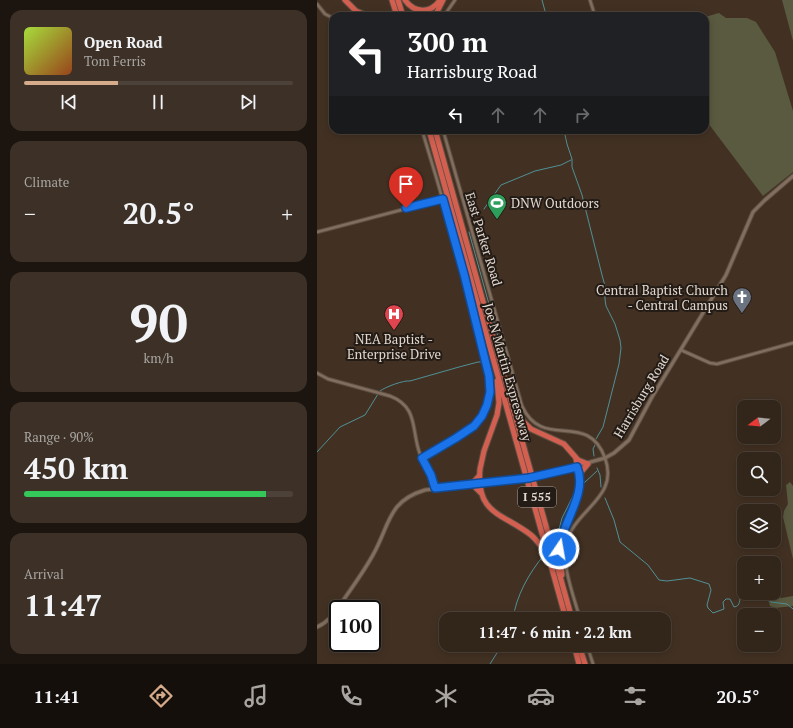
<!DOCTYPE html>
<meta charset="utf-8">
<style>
:root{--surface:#32251a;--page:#3d3127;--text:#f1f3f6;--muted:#a8a5a2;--line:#4d4239;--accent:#d6ab8b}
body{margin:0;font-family:"PT Serif",serif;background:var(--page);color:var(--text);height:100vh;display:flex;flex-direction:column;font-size:15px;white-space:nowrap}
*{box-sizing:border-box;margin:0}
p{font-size:13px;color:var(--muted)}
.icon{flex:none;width:22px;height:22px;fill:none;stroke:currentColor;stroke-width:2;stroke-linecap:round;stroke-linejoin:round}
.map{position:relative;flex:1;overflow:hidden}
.panel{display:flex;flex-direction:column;gap:10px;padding:10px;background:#1c140e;width:317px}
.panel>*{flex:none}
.banner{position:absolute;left:12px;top:12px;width:380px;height:122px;border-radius:12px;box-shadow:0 2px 10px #0003,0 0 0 1px var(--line);background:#202124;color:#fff;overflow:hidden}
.needle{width:26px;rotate:254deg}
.controls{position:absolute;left:420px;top:400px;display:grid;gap:8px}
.controls a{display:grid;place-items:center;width:44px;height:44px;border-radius:8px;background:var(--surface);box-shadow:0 2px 10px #0003,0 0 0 1px var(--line);font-size:20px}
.speed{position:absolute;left:12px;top:600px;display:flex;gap:8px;font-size:20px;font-weight:700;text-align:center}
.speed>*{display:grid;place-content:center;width:52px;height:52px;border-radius:50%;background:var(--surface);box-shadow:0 2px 10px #0003,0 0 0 1px var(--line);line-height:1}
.speed .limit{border:2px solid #111;border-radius:6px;background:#fff;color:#111}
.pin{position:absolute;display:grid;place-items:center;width:34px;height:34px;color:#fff;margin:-41px -17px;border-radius:50% 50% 50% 0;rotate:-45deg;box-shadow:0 0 4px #0007}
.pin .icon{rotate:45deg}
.me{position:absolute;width:44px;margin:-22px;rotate:12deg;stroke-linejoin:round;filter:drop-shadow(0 0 3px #0008)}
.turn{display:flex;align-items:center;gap:14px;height:84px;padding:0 12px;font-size:18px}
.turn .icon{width:52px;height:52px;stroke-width:2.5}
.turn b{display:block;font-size:28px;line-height:34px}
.lanes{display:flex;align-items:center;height:38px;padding:0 12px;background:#0003;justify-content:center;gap:20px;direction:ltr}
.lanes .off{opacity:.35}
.big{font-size:30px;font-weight:600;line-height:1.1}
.panel .tile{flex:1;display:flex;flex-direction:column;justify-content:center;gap:6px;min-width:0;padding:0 14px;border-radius:12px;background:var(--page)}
.panel .dial{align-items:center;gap:0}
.dial b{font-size:52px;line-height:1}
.song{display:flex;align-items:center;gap:12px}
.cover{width:48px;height:48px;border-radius:6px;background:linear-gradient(135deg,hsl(80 70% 55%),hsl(20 70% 35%))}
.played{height:4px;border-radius:2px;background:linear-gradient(90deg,var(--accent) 35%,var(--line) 35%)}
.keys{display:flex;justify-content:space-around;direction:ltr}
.heat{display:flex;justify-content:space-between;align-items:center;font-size:22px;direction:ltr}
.charge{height:6px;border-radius:3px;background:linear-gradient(90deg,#34c759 90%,var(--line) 0)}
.trip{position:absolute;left:122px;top:612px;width:232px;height:40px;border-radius:12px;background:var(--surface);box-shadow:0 2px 10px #0003,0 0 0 1px var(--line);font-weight:600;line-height:40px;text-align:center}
.tabs{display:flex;height:64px;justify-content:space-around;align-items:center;background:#140f0a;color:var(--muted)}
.tabs .icon{width:28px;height:28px}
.tabs .on{color:var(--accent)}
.tabs b{font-size:18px;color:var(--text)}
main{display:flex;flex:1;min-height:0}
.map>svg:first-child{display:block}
.green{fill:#595a3f}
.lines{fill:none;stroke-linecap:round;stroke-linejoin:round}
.stream{stroke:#509096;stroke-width:1}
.tertiary-casing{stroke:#5c4e42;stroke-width:4.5}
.secondary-casing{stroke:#5c4e42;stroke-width:5}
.motorway-casing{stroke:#5c4e42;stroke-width:7}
.tertiary{stroke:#816e5e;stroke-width:2.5}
.secondary{stroke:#816e5e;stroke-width:3}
.motorway{stroke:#d25f50;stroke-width:5}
.secondary-bridge-casing{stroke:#5c4e42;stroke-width:5;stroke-linecap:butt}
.secondary-bridge{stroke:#816e5e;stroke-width:3}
.route-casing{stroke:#114b97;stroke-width:10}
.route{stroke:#1a73e8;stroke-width:7}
.labels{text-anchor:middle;stroke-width:4;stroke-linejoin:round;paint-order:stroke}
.shield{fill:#231b15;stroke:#a99f97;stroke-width:1}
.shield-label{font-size:12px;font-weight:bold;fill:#e2d8cf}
.poi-label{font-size:13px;fill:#e2d8cf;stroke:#231b15;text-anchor:start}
.street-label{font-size:13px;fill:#e2d8cf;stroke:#231b15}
</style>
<main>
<section class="panel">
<div class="tile">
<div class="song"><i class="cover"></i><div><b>Open Road</b><p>Tom Ferris</p></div></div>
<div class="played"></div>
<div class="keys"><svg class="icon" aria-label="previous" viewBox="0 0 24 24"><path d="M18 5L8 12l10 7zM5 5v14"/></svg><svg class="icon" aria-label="pause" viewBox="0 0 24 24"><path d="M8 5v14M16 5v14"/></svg><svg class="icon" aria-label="next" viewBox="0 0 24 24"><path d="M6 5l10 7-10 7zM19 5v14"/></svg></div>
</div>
<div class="tile"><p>Climate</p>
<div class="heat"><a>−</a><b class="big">20.5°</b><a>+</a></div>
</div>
<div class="tile dial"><b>90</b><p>km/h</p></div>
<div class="tile"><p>Range · 90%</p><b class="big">450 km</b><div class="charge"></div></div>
<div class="tile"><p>Arrival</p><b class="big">11:47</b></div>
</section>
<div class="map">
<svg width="476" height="664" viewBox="0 0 476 664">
<rect width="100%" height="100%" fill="#423123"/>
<path class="green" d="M465,0H476V41Z
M402,13L409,18H430L439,22L458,52L476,111V172L446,196L388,119V17Z
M473,482L476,486V559L466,517L467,511L471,504L469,485Z
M457,582L462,583L463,585L459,592L460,596L464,598L476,596V606L458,608L453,606L449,593H457Z"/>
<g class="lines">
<path class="stream" d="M225,0L228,11L232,16
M247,130L250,144L255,159V167L265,195L285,275L288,286V299L289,306L298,324L303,340L304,348L302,364L286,427L279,439
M167,209L184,185L218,171L244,165L254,160
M152,232L185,351
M63,391C68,387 87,380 93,381L142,367L161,362H166
M0,452L23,427L48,415L61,394
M277,456L276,449L278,445
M280,468L283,475L284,487
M267,483L280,471
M288,498L297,520L303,542L331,565L342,580L350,581L373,578L392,584L394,590L390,605L391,608L396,613L407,609L406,602L409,599H413L417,607C424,606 422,600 424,594L427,591
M237,540L240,537L245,518L259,490
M432,593L437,595L450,594L454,602L470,604L476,609
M196,619C199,596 212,573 227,555
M173,664L185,645"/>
<defs>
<path id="tertiary" d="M273,0L278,16
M0,4L8,14L16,18
M127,16L138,0
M126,130L205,406C226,452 270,409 288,458C303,499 256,509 249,545C245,567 257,597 263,619
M0,232L126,199
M364,350L393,363L400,364L476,343
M0,373L11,379L73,396C102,407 94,431 103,454C108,466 115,475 118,488
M105,458L149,432L161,422L171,402L173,382L147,274L120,180L105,130
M270,645L276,664"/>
<path id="secondary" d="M226,475L288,458L297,453L312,440L335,397L409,275L436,212L448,200L476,176
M0,627C12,622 18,612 25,602C36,586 48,570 57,553C73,524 71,501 108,490L201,479"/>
<path id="motorway" d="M28,0L39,11L51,16
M75,0L80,16
M81,0L86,16
M88,0C97,13 114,14 123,0
M118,16L126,0
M112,130L249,619
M118,130L255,619
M180,381L182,403L180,415L167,451L163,469C159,515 186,513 214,535C220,540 224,546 228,552
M197,408L207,422L214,429L247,444L261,460L271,464
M259,459L263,476
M162,476L155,484L164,493
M245,575L242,549L244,536L260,496L264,472L271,464
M257,645L262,664
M262,645L268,664"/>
</defs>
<use href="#tertiary" class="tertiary-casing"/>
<use href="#secondary" class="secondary-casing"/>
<use href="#motorway" class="motorway-casing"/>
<use href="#tertiary" class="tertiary"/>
<use href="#secondary" class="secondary"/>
<use href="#motorway" class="motorway"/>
<defs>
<path id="secondary-bridge" d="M201,479L226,475"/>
</defs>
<use href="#secondary-bridge" class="secondary-bridge-casing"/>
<use href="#secondary-bridge" class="secondary-bridge"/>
</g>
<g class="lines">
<defs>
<path id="route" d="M89,208L126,199L147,274L172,376L173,392L170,405L165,416L157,426L139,438L105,458L114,475L118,488L212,478L260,467C271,494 245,522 242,549"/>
</defs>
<use href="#route" class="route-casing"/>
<use href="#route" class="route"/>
</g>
<defs>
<symbol id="stadium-pin" viewBox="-11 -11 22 30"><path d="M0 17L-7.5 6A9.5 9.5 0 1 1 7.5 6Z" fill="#2e9e5b" stroke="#231b15"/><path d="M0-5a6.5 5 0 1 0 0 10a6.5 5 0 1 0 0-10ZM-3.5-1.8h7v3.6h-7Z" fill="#fff"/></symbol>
<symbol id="church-pin" viewBox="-11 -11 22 30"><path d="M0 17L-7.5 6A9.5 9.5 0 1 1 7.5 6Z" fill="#6b7280" stroke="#231b15"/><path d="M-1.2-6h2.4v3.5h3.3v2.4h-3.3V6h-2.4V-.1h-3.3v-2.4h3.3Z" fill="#fff"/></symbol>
<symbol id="hospital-pin" viewBox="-11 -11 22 30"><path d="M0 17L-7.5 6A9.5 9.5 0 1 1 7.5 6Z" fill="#e0444e" stroke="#231b15"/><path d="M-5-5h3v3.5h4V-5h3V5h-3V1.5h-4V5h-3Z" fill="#fff"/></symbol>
</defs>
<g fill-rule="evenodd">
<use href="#stadium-pin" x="169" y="192" width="22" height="30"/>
<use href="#church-pin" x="414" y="286" width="22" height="30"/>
<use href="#hospital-pin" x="66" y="303" width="22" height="30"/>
</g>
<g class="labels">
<rect class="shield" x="201" y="487" width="38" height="20" rx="3"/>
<g class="shield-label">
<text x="220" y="501">I 555</text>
</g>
<g class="poi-label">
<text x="194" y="208">DNW Outdoors</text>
<text x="411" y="295" text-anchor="end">Central Baptist Church<tspan x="411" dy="15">- Central Campus</tspan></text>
<text x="77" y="344" text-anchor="middle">NEA Baptist -<tspan x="77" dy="15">Enterprise Drive</tspan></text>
</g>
<g class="street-label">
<text transform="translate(167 239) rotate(73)" y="5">East Parker Road</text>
<text transform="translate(191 372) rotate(74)" y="5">Joe N Martin Expressway</text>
<text transform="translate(324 396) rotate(-59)" y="5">Harrisburg Road</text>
</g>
</g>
</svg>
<div class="controls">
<a><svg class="needle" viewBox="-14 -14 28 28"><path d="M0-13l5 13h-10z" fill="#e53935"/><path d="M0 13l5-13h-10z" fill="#a8a5a2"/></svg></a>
<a><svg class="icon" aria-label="search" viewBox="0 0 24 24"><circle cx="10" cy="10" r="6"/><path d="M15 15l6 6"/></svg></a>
<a><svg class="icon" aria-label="layers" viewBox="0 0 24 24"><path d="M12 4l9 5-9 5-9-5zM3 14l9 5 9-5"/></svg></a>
<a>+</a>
<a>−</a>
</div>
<div class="speed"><div class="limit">100</div></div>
<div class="pin" style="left:89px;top:208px;background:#d93025"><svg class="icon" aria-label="arrive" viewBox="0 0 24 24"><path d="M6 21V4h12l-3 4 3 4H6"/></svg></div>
<svg class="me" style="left:242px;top:549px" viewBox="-20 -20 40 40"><circle r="17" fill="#1a73e8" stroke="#fff" stroke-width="3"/><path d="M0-11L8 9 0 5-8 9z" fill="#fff"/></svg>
<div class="trip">11:47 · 6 min · 2.2 km</div>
<div class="banner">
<div class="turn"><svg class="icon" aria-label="left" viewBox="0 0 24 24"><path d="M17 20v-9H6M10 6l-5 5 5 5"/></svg><div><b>300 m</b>Harrisburg Road</div></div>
<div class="lanes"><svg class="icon" aria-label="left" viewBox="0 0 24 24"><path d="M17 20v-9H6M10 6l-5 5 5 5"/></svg><svg class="icon off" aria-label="ahead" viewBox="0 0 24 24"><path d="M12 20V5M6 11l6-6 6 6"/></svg><svg class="icon off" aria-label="ahead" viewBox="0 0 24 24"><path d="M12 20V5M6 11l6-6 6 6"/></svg><svg class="icon off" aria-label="right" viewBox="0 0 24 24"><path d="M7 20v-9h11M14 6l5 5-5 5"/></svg></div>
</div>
</div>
</main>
<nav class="tabs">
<b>11:41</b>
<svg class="icon on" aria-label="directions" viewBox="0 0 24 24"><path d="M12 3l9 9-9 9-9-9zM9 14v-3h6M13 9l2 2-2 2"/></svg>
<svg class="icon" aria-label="music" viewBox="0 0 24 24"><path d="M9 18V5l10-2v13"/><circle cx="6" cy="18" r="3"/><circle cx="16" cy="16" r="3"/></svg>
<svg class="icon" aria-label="phone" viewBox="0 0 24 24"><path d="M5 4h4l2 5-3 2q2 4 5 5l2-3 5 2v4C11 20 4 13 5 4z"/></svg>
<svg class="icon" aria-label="climate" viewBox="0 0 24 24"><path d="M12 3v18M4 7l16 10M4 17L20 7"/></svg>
<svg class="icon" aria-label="car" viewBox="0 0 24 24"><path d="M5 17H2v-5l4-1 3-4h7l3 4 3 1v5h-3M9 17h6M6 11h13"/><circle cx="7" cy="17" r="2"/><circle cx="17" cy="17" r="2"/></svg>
<svg class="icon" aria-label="filters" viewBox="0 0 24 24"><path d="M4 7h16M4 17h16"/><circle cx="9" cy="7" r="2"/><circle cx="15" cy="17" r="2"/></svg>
<b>20.5°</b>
</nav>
